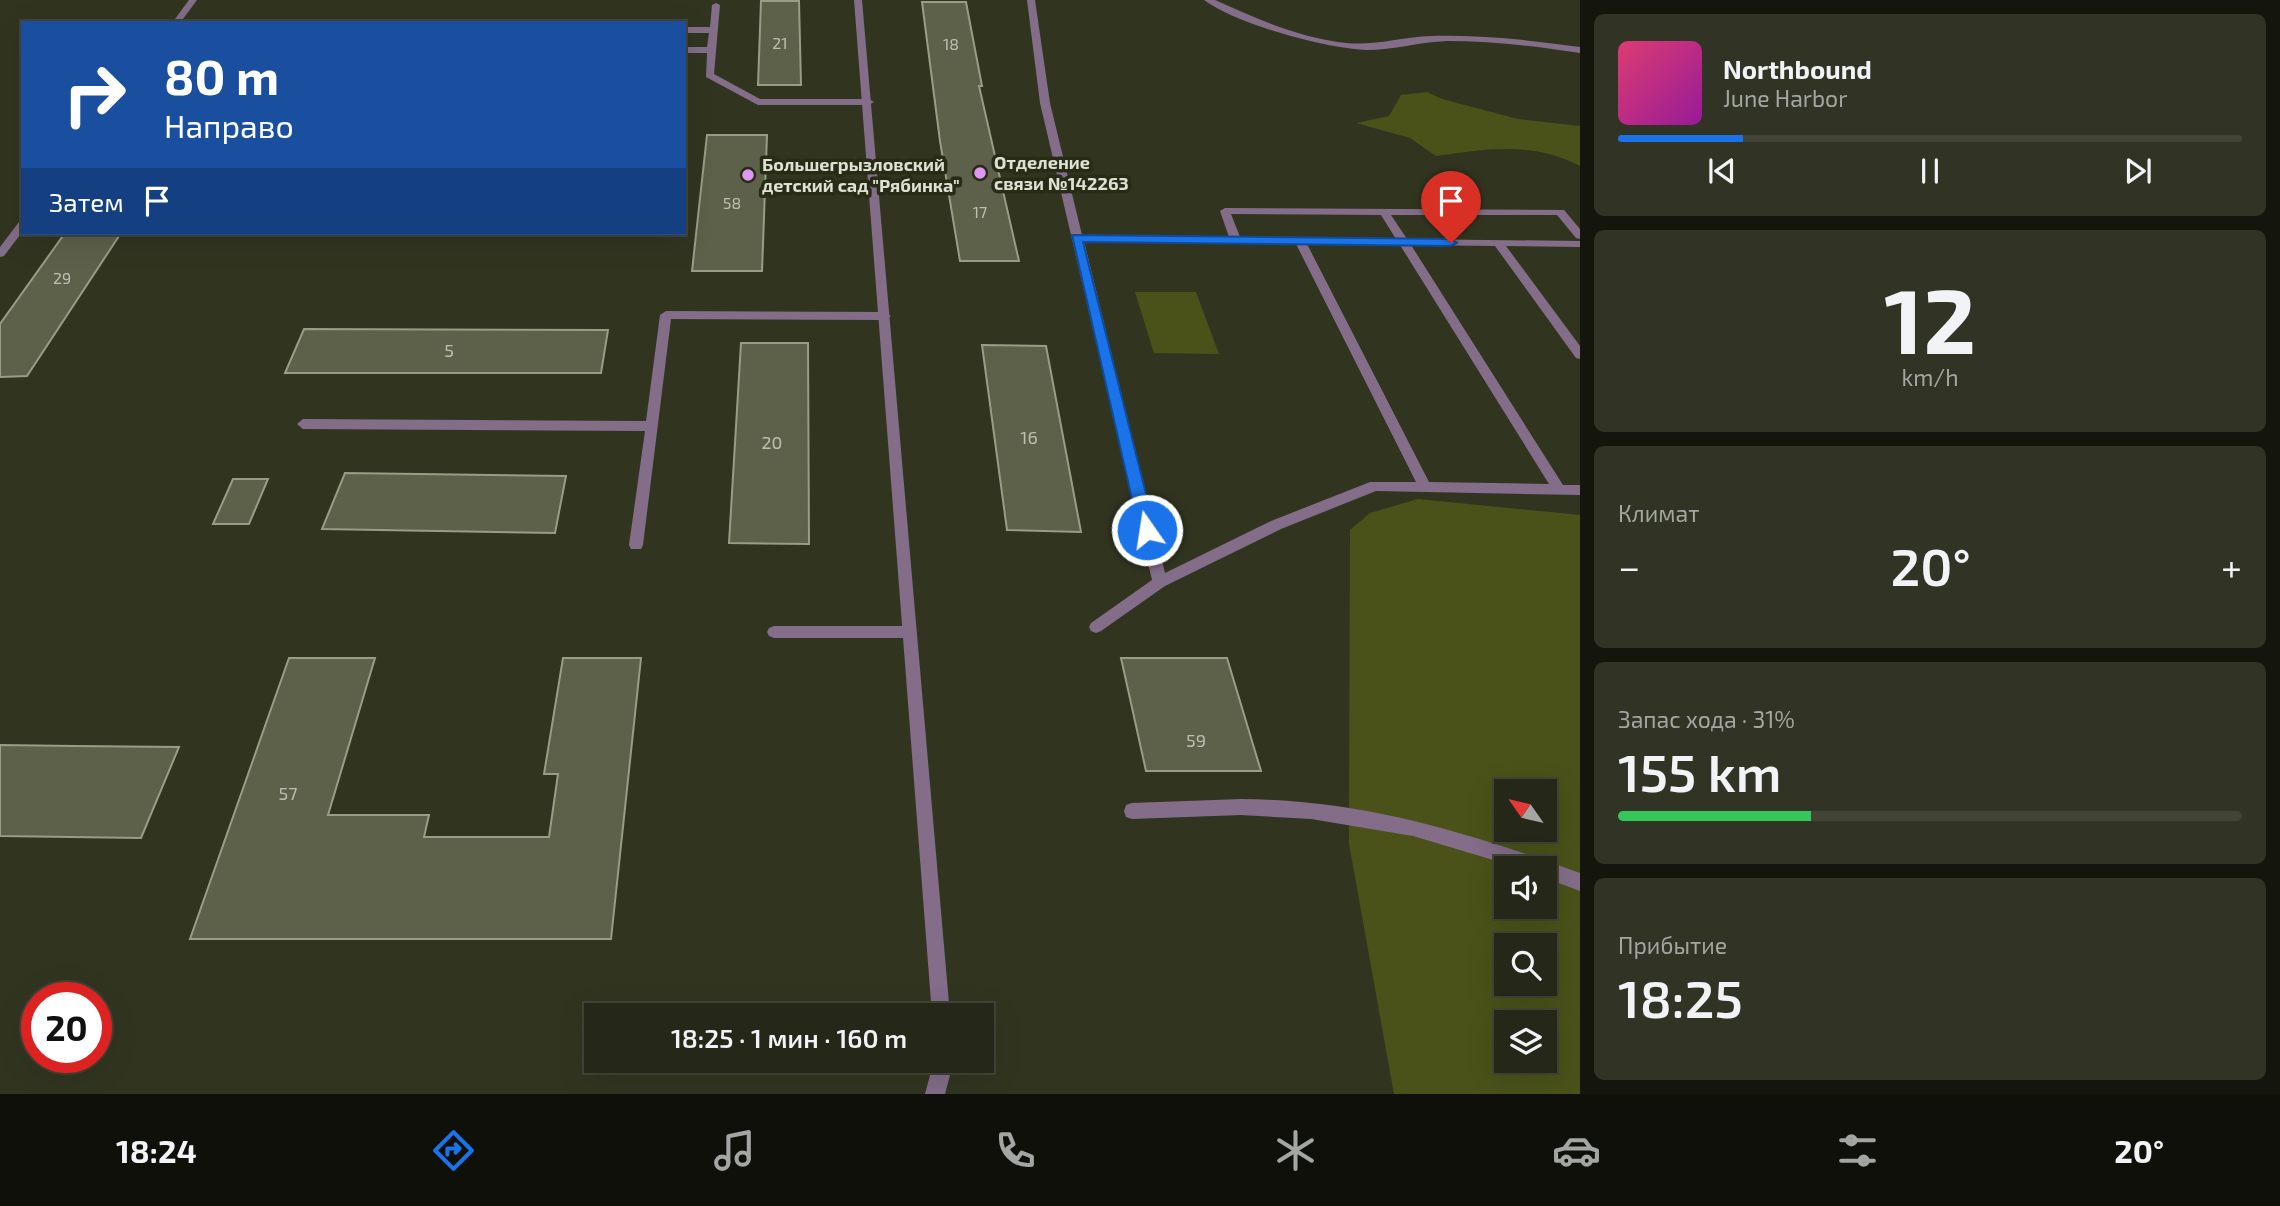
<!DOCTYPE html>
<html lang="ru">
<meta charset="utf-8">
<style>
:root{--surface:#252818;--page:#313425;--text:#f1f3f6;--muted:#a3a6a2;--line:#424437;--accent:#1a73e8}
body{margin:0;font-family:"Exo 2",sans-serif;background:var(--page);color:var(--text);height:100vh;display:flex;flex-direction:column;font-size:26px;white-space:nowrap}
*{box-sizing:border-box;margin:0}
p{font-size:23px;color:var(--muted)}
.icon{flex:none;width:38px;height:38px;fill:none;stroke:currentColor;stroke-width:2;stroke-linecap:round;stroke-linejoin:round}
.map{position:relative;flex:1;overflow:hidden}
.drawer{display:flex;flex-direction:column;gap:14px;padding:14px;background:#14160d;width:700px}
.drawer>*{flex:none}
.top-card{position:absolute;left:21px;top:21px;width:665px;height:214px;border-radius:0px;box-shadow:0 7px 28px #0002,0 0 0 2px var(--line);background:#1a4fa0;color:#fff;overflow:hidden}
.needle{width:46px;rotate:304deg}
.controls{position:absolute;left:1494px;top:779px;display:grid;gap:14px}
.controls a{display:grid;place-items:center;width:63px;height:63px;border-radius:0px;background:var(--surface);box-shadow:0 7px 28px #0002,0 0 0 2px var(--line);font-size:35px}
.speed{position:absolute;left:21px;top:982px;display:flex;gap:14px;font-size:35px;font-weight:700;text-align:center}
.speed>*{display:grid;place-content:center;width:91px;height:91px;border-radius:50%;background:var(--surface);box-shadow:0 7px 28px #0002,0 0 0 2px var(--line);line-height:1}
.speed .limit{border:10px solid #d22;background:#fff;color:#111}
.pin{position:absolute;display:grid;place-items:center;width:60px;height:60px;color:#fff;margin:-72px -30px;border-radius:50% 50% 50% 0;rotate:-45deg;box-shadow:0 0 7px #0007}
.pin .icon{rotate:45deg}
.me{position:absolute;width:77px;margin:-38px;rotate:347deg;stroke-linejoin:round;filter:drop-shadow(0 0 5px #0008)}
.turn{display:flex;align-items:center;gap:24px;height:147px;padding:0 28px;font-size:32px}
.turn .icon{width:91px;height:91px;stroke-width:2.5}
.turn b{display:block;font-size:49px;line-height:60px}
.then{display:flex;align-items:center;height:66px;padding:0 28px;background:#0003;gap:14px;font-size:26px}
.big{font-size:52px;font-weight:600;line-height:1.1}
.drawer .widget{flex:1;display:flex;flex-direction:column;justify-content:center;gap:10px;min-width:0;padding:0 24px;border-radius:10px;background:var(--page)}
.drawer .dial{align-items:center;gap:0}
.dial b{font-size:91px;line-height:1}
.song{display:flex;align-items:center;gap:21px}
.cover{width:84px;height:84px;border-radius:10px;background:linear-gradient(135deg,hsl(340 70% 55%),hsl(300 70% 35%))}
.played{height:7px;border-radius:4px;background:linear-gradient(90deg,var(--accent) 20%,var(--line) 20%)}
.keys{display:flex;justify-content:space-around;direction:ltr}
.heat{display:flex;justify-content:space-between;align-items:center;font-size:38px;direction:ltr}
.charge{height:10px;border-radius:5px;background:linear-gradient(90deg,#34c759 31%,var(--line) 0)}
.trip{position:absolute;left:584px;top:1003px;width:410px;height:70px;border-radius:0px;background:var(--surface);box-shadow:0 7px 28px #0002,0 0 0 2px var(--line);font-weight:600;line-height:70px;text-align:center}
.dock{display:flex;height:112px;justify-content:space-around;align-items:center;background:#0f100a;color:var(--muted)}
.dock .icon{width:49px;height:49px}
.dock .selected{color:var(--accent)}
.dock b{font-size:32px;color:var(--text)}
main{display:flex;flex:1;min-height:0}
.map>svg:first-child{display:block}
.green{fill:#4a5219;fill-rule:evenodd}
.building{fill:#5d614a;stroke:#989d85;stroke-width:2}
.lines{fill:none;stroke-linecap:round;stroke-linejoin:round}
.service{fill:#836d89;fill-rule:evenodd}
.minor{fill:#836d89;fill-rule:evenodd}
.route{fill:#1a73e8;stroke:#114b97;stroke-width:2}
.poi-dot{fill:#de98f3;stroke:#282b16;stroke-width:2.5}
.labels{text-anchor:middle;stroke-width:7;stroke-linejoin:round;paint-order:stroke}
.far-number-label{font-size:16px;fill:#bdc0b1}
.far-poi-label{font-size:18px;font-weight:bold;fill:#dde0d3;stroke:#282b16;text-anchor:start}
.number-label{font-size:18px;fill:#bdc0b1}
</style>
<main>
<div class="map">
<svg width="1580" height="1094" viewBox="0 0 1580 1094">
<rect width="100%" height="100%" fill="#313520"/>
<path class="green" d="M1427,92L1442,99L1518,119L1580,126V166C1532,141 1487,149 1436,156L1410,138L1356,123L1389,116L1401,95Z
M1135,292H1196L1219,354L1154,353Z
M1418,499L1580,515V1094H1394L1349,844L1350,530L1370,513ZM1507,791H1545V830H1507ZM1507,868H1545V906H1507ZM1507,945H1545V984H1507ZM1507,1022H1545V1060H1507Z"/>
<path class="building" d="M761,1H799L801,85H758Z
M922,2H966L982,86H979L1019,261H960L940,141Z
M707,135H767L762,271H692Z
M65,233H121L27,376L0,377V324Z
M304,329L608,330L601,373H285Z
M741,343H808L809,544L729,543Z
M982,345L1046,346L1081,532L1007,530Z
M345,473L566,476L555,533L322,529Z
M233,479H268L249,524H213Z
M289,658H375L328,815H429L424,837H549L558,774H544L563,658H641L611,939H190Z
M1121,658H1227L1261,771H1146Z
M0,745L75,746L179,747L141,838L0,836Z"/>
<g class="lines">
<path class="service" d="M189,0H197L180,23H172Z
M1027,0H1035L1050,103L1082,235L1229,237L1220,211L1225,208L1564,210L1580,229V239L1576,238L1557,215H1391L1407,239L1580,241V247L1506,246L1580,346V359L1576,358L1495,246L1411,245L1563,485H1580V495L1376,491L1281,529L1165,586L1101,631L1096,633L1091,631L1089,627L1091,623L1152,580L1040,103ZM1231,214L1381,215L1396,239L1240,237ZM1084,241L1296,244L1416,482H1370L1271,521L1165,573ZM1307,244L1400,245L1549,484L1429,482Z
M1204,0H1215C1257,19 1300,38 1346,43C1375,46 1402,37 1431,36C1481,35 1531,40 1580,47V53C1536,46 1491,41 1447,41C1420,42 1393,50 1367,50C1326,49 1236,24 1204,0Z
M716,3L720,5L714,74L760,99H869L874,102L869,105H758L706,77L707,53H684V47H707L709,33H684V27H710L712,5Z
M23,221V231L4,256L0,257V247L19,222Z
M666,311L885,312L891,316L885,320L671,319L643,545L641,549H631L629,545L645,431L303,429L297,424L303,419L646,421L660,315Z
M774,626H909L914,628L916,632L914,636L909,638H774L769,636L767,632L769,628Z
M1241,799C1363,800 1466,832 1580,873V891L1545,878V868H1520L1413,836L1311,819L1241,815L1132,819L1126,817L1124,811L1126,805L1132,803Z"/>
<path class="minor" d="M854,0H862L950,1015H932Z
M934,1060H954L945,1094H925Z"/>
</g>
<path class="route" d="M1072,235L1451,239L1457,243L1451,246L1083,242L1155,530L1147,536L1139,530Z"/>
<g class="poi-dot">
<circle cx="980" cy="173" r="7"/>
<circle cx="748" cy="175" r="7"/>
</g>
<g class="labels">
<g class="far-number-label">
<text x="780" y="49">21</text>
<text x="951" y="50">18</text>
<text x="732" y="209">58</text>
<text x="980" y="218">17</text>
<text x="62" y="284">29</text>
</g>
<g class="far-poi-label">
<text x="994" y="169">Отделение<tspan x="994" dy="21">связи №142263</tspan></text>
<text x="762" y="171">Большегрызловский<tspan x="762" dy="21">детский сад "Рябинка"</tspan></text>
</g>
<g class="number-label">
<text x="449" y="357">5</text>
<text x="1029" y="444">16</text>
<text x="772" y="449">20</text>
<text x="1196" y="747">59</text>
<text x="288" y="800">57</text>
</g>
</g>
</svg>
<div class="controls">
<a><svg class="needle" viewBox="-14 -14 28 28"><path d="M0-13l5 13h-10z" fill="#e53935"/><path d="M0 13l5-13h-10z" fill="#a3a6a2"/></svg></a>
<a><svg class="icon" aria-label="sound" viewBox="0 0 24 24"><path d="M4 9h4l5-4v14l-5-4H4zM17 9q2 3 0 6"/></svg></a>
<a><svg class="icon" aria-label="search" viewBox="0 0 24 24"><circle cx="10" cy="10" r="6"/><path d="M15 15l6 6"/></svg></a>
<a><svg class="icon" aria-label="layers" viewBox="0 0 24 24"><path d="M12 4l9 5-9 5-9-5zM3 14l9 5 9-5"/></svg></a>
</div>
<div class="speed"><div class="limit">20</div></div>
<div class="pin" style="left:1451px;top:243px;background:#d93025"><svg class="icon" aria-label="arrive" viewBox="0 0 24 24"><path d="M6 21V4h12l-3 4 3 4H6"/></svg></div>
<svg class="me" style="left:1147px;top:530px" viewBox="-20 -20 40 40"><circle r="17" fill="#1a73e8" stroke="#fff" stroke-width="3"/><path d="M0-11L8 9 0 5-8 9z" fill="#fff"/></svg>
<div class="trip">18:25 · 1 мин · 160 m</div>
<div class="top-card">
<div class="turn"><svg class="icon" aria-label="right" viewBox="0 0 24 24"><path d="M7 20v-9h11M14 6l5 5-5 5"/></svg><div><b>80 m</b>Направо</div></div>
<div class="then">Затем<svg class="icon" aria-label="arrive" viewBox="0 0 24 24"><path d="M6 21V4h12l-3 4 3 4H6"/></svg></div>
</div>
</div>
<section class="drawer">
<div class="widget">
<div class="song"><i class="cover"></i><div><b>Northbound</b><p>June Harbor</p></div></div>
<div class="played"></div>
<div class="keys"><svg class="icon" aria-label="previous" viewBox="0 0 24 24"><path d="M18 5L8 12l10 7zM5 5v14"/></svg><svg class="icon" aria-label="pause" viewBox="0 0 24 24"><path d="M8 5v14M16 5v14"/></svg><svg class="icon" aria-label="next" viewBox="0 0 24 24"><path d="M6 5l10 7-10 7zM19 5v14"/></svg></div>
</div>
<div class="widget dial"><b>12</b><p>km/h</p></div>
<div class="widget"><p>Климат</p>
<div class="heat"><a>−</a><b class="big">20°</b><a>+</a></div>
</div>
<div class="widget"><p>Запас хода · 31%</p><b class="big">155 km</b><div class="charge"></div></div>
<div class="widget"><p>Прибытие</p><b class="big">18:25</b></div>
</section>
</main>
<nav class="dock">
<b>18:24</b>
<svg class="icon selected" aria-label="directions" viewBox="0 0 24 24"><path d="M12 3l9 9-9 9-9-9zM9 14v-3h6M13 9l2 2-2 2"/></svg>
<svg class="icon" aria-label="music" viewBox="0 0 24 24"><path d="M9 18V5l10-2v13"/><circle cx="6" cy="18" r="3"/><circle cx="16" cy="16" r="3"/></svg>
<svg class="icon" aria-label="phone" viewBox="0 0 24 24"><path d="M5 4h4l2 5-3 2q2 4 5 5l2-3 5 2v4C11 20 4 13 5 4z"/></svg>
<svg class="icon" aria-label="climate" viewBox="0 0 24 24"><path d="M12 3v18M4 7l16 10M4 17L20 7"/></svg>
<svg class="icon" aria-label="car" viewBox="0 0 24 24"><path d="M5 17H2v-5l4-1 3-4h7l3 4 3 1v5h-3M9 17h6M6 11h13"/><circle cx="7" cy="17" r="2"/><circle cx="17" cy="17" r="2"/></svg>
<svg class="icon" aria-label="filters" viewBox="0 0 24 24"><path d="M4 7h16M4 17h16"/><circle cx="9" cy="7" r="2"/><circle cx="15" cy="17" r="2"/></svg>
<b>20°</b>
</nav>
